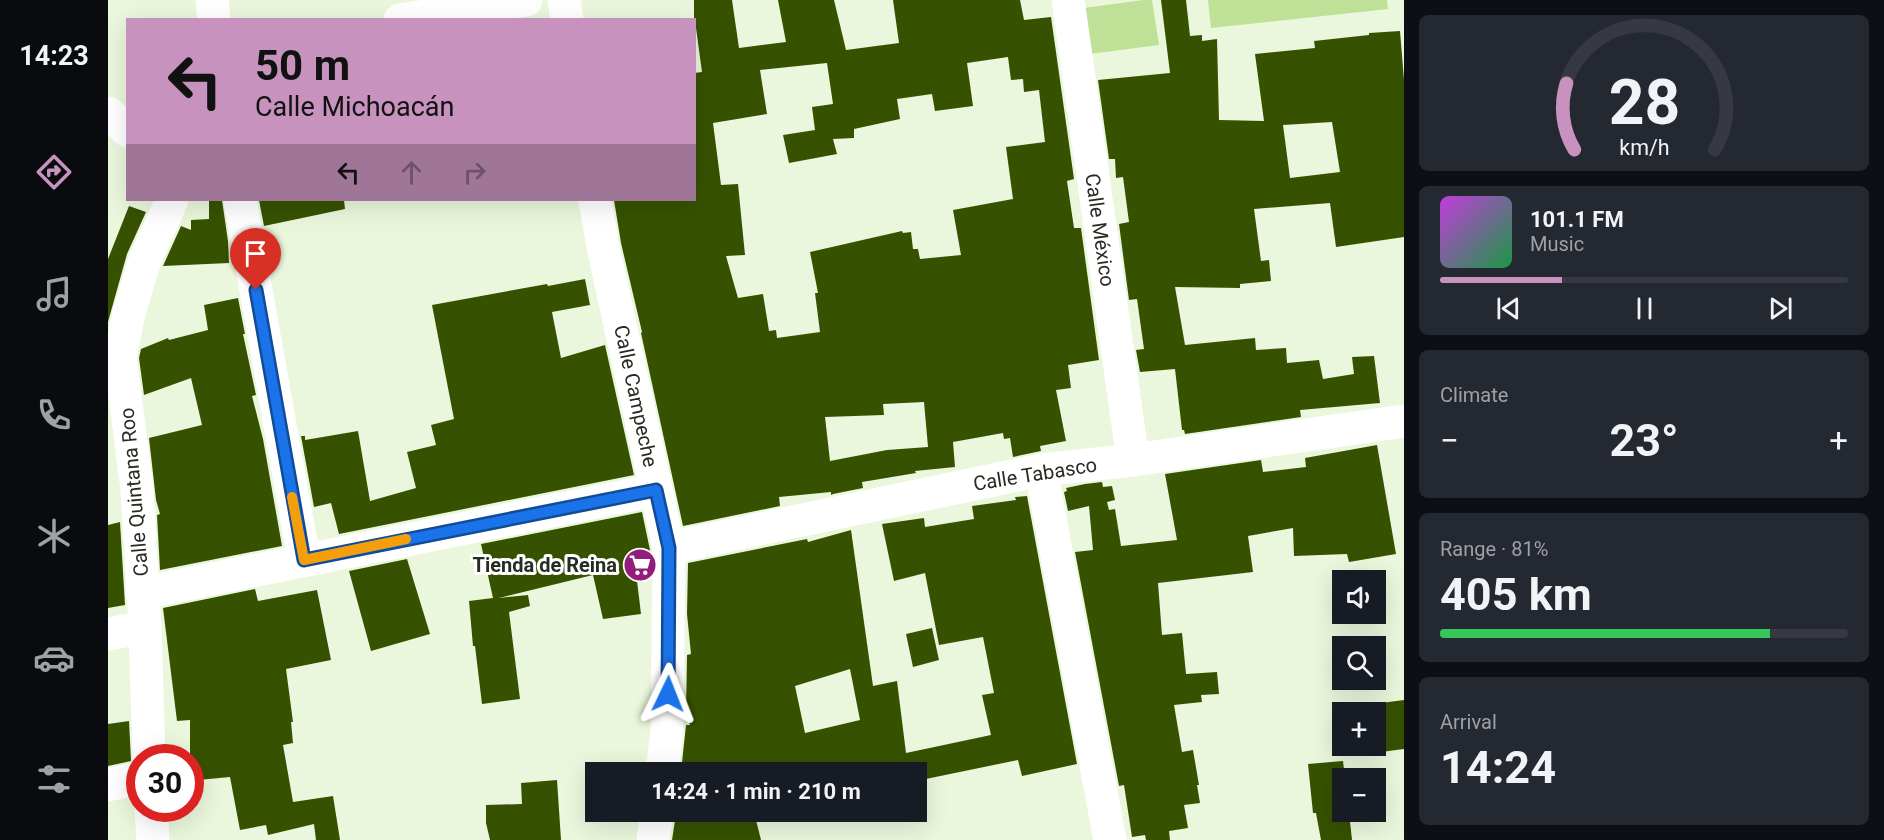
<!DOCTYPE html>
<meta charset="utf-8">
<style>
:root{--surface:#171b24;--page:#242831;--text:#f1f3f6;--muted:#9ea1a6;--line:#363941;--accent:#c793be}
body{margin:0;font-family:Roboto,sans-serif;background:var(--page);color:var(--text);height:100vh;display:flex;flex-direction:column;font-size:22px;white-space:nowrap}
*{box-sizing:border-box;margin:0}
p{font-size:20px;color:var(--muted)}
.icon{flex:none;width:33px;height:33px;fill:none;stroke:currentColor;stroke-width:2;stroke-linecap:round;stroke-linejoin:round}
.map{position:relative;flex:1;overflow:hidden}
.side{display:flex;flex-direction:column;gap:15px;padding:15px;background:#0d0f14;width:480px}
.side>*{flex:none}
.banner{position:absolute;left:18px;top:18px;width:570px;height:183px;border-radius:0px;box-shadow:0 6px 24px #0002;background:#c793be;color:#111;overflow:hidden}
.buttons{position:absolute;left:1224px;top:570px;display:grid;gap:12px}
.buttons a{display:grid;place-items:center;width:54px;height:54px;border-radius:0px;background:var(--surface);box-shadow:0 6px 24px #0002;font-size:30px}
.speed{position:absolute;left:18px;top:744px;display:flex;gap:12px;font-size:30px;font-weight:700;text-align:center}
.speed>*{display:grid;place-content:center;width:78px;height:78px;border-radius:50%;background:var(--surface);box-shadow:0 6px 24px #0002;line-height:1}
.speed .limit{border:9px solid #d22;background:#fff;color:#111}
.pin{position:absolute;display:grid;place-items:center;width:51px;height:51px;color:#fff;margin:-62px -26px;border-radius:50% 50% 50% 0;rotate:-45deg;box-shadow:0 0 6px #0007}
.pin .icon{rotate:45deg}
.me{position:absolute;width:66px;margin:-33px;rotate:2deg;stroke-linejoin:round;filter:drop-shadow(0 0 4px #0008)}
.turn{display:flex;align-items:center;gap:21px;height:126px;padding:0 30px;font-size:27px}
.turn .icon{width:78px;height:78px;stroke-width:2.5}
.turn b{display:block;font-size:42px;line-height:51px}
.lanes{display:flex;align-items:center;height:57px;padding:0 30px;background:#0003;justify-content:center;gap:30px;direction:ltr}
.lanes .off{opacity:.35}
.big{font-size:45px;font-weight:700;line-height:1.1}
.side .tile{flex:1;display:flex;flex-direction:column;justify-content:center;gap:9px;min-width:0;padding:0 21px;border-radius:9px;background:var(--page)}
.side .dial{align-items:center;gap:0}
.dial svg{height:156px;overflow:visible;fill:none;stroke:var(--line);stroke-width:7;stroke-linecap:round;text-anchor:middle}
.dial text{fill:var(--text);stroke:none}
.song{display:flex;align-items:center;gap:18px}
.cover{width:72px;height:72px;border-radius:9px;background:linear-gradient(135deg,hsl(290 70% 55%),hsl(140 70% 35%))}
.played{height:6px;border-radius:3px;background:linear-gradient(90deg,var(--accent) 30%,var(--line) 30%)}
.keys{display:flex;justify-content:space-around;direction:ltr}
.heat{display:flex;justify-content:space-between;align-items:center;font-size:33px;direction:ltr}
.charge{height:9px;border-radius:4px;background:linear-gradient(90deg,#34c759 81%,var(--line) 0)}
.trip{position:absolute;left:477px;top:762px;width:342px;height:60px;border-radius:0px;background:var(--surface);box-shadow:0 6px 24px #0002;font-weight:700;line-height:60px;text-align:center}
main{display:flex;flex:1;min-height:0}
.tab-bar{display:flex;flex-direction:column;width:108px;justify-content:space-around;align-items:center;background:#090b0e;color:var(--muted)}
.tab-bar .icon{width:42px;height:42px}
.tab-bar .active{color:var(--accent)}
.tab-bar b{font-size:27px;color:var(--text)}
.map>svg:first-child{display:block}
.green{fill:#bfe197}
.building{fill:#365200;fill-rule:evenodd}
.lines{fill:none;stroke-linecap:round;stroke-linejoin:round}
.minor{stroke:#fff;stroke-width:33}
.route-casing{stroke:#114b97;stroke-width:15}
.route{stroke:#1a73e8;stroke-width:10}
.slow{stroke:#f59e0b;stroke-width:10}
.labels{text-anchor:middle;stroke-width:6;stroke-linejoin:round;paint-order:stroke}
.street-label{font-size:20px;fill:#272c22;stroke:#fff}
.poi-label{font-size:20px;font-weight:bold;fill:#272c22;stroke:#fff;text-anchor:end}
</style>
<main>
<nav class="tab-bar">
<b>14:23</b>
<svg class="icon active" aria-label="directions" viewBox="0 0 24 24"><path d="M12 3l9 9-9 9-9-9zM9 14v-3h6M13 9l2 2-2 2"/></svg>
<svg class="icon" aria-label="music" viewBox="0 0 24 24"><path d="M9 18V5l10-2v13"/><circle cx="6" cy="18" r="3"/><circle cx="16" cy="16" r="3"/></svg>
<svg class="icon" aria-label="phone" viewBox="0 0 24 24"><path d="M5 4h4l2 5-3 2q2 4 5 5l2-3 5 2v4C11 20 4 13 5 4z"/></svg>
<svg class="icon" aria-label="climate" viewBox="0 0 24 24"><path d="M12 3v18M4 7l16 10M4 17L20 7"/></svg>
<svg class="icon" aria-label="car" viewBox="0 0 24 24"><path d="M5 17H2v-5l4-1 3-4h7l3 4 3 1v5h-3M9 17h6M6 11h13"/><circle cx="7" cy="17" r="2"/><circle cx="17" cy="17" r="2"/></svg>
<svg class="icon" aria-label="filters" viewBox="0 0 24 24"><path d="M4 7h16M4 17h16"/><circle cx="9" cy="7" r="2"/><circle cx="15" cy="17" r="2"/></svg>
</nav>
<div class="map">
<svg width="1296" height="840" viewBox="0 0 1296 840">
<rect width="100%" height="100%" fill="#eaf7dc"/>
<path class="green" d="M1035,0H1044L1051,45L974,55L968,9Z
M1100,0H1279L1280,9L1103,28Z"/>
<path class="building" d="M586,0H624L631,48L678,42L670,0H726L738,50L791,43L785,0H912L916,20L943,17L966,179L959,181L966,228H973L991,360L960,365L963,388L948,390L958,441L932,446L933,451L905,457L902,438L896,439L895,433L845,442L847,467L807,471L808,473L754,482L755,488L725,494L723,495V492L671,497L672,506L575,526L533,333L534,332L513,243L506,200H586V73L594,72L588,28H586ZM900,57L903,80L915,79L916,92L931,90L937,142L898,147L905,199L845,210L853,255L812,259L810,249H805L803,232L795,233L794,231L702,252L710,293H707L712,332L669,338L668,330L661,331L655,294L630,298L618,256L637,255L630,184L613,185L605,123L659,114L652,70L719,63L725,104L704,107L707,130L675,135L681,163L729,154L725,139L746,138V129L792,119L789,99L824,94L827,111L865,106L859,63ZM816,402L820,447L779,450L722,461L717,417L776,415L775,404Z
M1053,0H1078L1082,36L1094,35V41L1109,39L1111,120L1156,121L1147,54L1207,48L1206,41L1261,35V33L1292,31L1296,80V237L1228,247L1222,203L1146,209L1153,261L1161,260L1163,281L1132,284V288L1067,287L1077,345L1147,338L1148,350L1178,348L1179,363L1211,360L1215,379L1246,374L1244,357L1266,356L1272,403L1192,410L1193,417L1077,434L1076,430H1074L1067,369L1032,372L1028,350L1036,349L1029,299L1021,300L1011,224L1021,222L1015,177L1008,178L1007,159H1001L990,80L1062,73ZM1224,122L1232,172L1182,178L1175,125Z
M101,200H114L120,241L121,263L55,266L73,226L83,230V220L101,219Z
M151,200H236L237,209L156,226Z
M21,206L38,212L19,254L0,322V259Z
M477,279L482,305L444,312L453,358L497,345L526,475L231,534L223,503L206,507L193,436H197V440L250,431L262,501L308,488L299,452L328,445L323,425L346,419L324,305L439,284L440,286Z
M130,298L137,334H135L148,395L144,396L155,439L174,546L52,570L49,515L52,514L48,500L41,438L94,425L83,378L36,395L31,358L33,349L60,338L61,340L100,330L96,305Z
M1269,445L1288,554L1241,562L1239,554L1186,556L1185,528L1140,536L1145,572L1050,583L1054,635L1074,633L1078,674L1109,672L1111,694L1093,695L1094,702L1066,705L1074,752L1085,750L1091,785H1089L1092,803L1076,805L1080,828L1061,831L1062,840H1038L1037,835L1024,837L1016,785L1011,786L967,552L985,550L981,506L960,511L956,492L959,491L958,488L977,484L994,482L995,487L1004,486L1007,500L999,502L1001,510L1007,509L1013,546L1069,540L1057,474L1153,460L1155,472L1198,467L1197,458Z
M919,496L969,764L914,776L910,760L808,781V772H650L649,762L608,772H573L578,725H582L578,713L579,655L583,654L579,614L580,563L699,539L700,542L743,530L765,686L789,681L798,753L883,735L874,695L886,693L875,637L831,645L817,573L786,581L774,524L816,518L817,527L866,519L864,506L908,500L907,497ZM742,669L752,720L697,733L687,686Z
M534,512L542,550V561L527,564L533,614L495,619L485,575L391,598L420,595L422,606L401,612L412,699L374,704L367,646H365L361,601L385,598L373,544Z
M12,522L17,605L0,608V525Z
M299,559L322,634L263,651L241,571Z
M147,589L150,601L209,590L223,660L178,669L185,722H183L185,743L175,745L185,802L225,796L232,840H208L206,824L160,835L158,825L132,830L122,777L90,780L89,772L82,773V720L69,721L55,608Z
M824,628L831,660L805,667L798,634Z
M1296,700V749L1242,756L1241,746H1268V712H1236L1235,708Z
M21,721L23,761L0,766V724Z
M1235,761L1237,778H1234V812H1241L1244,840H1213L1208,813H1205L1200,764Z
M449,780L453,840H382L378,823V805L414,804L413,783Z
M577,812H646L653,840H564L568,814Z"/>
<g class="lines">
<path class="minor" d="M104,0L106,20
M456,0L459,20
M960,0L1025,460
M292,20L418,0
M0,113L20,131
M132,200L196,560
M487,200L495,247L561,548L559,732L554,772
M933,470L1002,840
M561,548L933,470L1025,460L1296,421
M34,593L548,490
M0,634L37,627
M41,758L37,627L29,489L12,357L21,313L37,260L64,200
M0,785L32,778
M43,808L45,840
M545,840L549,812"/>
</g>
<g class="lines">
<defs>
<path id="route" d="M148,290L196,560L548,490L561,548L560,694"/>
</defs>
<use href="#route" class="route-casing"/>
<use href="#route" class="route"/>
<path class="slow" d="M184,497L196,560L298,539"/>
</g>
<defs>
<symbol id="supermarket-disc" viewBox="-11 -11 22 22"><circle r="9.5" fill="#931d7a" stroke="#fff"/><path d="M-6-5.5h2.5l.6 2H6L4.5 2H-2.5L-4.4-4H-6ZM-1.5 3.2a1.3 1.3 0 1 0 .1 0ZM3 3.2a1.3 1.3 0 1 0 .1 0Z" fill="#fff"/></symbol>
</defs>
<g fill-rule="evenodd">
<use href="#supermarket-disc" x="513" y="546" width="38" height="38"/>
</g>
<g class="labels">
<g class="street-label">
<text transform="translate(992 230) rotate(82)" y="7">Calle México</text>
<text transform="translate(528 396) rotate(78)" y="7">Calle Campeche</text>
<text transform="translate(927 474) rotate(-9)" y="7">Calle Tabasco</text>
<text transform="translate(26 492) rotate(-95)" y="7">Calle Quintana Roo</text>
</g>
<g class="poi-label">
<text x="509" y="572">Tienda de Reina</text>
</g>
</g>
</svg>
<div class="buttons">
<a><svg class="icon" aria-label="sound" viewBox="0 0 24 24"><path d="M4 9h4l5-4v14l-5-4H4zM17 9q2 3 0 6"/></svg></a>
<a><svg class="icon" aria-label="search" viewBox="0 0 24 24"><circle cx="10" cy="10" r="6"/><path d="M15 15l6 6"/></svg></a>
<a>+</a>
<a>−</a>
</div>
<div class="speed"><div class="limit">30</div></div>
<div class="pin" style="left:148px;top:290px;background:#d93025"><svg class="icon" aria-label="arrive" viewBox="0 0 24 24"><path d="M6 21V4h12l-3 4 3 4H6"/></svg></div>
<svg class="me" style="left:560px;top:694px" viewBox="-20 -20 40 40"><path d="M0-17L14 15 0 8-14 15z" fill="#1a73e8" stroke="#fff" stroke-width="4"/></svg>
<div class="trip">14:24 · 1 min · 210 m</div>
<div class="banner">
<div class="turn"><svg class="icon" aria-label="left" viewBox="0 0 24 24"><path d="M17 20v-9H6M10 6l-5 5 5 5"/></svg><div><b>50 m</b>Calle Michoacán</div></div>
<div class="lanes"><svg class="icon" aria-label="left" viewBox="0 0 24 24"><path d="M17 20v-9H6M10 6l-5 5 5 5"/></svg><svg class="icon off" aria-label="ahead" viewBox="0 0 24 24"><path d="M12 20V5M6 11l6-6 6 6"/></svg><svg class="icon off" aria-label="right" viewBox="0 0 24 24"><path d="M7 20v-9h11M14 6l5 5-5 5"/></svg></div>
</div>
</div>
<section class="side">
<div class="tile dial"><svg viewBox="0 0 100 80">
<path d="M14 69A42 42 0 1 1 86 69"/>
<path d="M14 69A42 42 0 0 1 10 35" stroke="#c793be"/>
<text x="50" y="56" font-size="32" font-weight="700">28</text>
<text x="50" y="72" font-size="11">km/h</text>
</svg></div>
<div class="tile">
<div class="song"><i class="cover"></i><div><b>101.1 FM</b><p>Music</p></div></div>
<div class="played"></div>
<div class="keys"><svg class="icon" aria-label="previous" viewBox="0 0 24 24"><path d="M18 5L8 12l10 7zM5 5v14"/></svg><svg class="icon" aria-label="pause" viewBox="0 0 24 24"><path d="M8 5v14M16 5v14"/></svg><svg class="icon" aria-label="next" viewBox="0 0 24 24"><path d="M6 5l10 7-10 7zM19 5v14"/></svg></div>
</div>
<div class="tile"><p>Climate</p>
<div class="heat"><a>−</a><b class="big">23°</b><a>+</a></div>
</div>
<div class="tile"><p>Range · 81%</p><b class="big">405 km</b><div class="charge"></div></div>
<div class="tile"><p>Arrival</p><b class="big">14:24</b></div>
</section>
</main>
